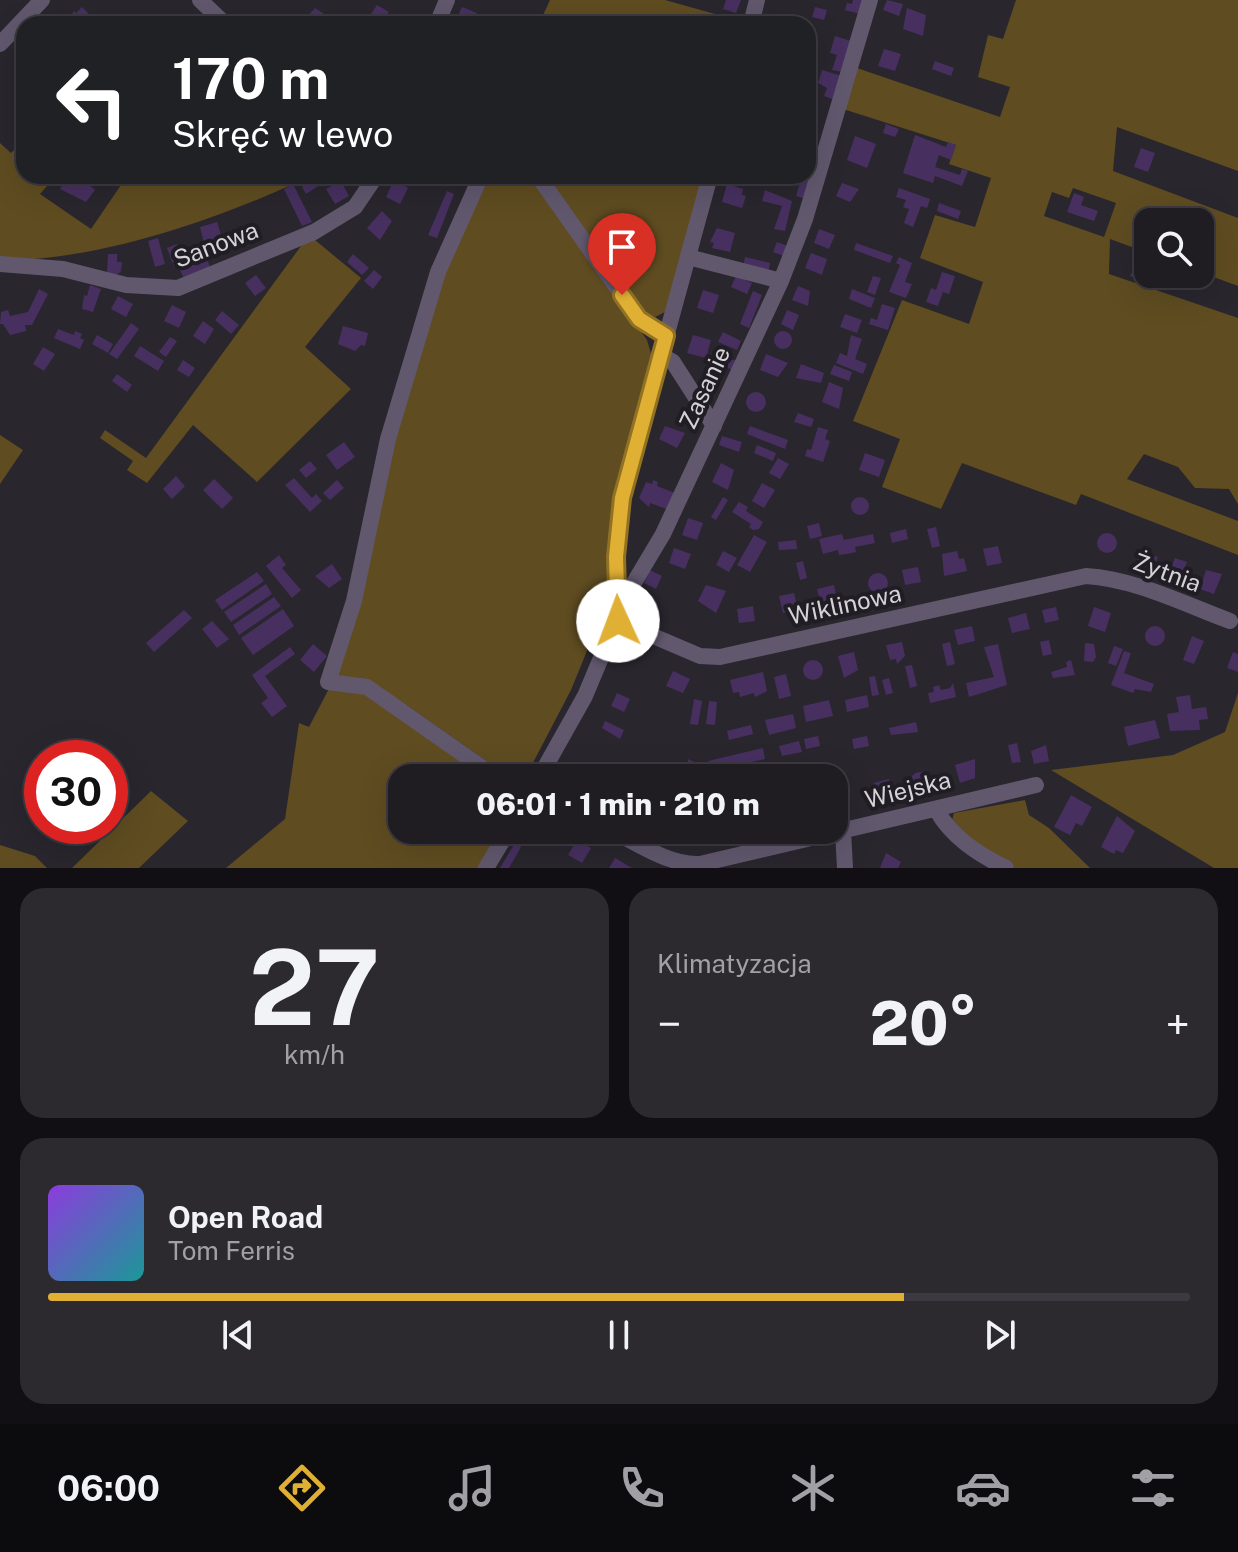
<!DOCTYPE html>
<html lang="pl">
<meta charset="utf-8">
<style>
:root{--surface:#1f1c22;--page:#2c292f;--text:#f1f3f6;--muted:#a1a1a5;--line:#3c3a40;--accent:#e0b034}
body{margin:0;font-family:"Public Sans",sans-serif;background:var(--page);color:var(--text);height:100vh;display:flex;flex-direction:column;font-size:30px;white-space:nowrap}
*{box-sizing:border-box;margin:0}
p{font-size:26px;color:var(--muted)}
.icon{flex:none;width:44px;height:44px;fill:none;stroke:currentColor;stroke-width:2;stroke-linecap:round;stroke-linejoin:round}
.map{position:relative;height:868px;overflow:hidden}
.drawer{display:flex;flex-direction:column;gap:20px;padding:20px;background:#110f13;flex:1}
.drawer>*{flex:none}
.guide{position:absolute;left:16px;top:16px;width:800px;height:168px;border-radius:24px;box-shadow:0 8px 32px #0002,0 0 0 2px var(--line);background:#202124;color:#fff;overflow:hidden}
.controls{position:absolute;left:1134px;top:208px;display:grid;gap:16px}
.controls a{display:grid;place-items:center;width:80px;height:80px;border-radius:16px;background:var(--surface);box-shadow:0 8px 32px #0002,0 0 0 2px var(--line);font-size:40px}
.speed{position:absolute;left:24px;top:740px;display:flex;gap:16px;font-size:40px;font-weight:700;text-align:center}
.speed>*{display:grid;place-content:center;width:104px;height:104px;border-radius:50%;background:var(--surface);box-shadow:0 8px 32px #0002,0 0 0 2px var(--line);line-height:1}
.speed .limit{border:12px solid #d22;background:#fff;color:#111}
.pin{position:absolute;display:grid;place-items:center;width:68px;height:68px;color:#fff;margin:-82px -34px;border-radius:50% 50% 50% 0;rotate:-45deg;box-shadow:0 0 8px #0007}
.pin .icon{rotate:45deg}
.me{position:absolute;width:88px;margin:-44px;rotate:358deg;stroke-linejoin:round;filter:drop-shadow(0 0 6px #0008)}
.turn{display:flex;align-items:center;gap:28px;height:168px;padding:0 24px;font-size:36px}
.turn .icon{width:104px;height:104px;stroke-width:2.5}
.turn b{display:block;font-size:56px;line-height:68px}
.big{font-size:60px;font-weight:800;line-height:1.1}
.drawer .card{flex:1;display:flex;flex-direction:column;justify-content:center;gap:12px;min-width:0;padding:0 28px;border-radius:24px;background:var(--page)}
.drawer .dial{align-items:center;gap:0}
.dial b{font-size:104px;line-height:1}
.song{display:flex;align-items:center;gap:24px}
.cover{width:96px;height:96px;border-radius:12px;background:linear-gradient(135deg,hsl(270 70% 55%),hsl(180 70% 35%))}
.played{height:8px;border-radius:4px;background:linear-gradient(90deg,var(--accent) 75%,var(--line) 75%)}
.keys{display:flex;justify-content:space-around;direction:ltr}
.heat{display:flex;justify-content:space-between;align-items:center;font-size:44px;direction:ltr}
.drawer .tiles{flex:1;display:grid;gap:20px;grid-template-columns:1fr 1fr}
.card:last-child{grid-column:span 2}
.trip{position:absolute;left:388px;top:764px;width:460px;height:80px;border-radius:24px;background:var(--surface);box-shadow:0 8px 32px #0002,0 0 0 2px var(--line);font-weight:800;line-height:80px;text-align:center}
.dock{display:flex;height:128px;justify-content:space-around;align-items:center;background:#0c0b0e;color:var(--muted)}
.dock .icon{width:56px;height:56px}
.dock .active{color:var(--accent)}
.dock b{font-size:36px;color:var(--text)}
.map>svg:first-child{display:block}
.green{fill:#5f4c21;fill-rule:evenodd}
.building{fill:#473060}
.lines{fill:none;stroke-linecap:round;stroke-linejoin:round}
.minor{stroke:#61586e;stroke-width:16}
.route-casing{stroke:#927222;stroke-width:20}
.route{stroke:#e0b034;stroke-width:14}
.labels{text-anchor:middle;stroke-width:8;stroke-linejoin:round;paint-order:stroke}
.street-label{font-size:24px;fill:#d5d3d8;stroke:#201d24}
</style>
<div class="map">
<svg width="1238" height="868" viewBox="0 0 1238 868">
<rect width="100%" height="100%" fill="#29262e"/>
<path class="green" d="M550,0H665L747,23L539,24Z
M1016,0H1238V171L1117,127L1113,171L1238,218V286L1200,272V222H1148V253L1110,239L1109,274L1238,318V504L1229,489L1195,488L1178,467L1144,454L1127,479L1238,521V555L1081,494L1076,505L962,463L941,509L882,487L900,439L853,421L902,300L969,324L983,282L920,258L935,215L975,227L991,178L949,164L956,145L843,109L854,67L1000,117L1010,87L978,77L988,35L1003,39ZM1073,188L1116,203L1104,237L1044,216L1052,192L1069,198Z
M24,140V176H56L40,194L91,229L121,185L108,176H285L293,184C210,222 92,262 0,260V143L11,153Z
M486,176H530L647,340L653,360L616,506L609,543L611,592L571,690L525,778H511L405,704L491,778H402V830H503L480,868H226L285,819L299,723L309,727L334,679L391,438L443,270Z
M547,176H705L667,311L655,317L641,310Z
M309,235L361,278L305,347L351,389L257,482L193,425L147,483L127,470L133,461L100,438L105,430L146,458Z
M0,435L23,450L0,484Z
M1238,693V868H1214L1051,770L1173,755L1225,732Z
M151,791L188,821L139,868H72Z
M1025,800L1029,815L1049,828L1090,868H1015L982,851L951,824L954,813Z
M0,845L35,856L47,868H0Z"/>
<path class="building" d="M726,0H741L736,13L723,9Z
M853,0H864L860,14L845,10L847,3L852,4Z
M887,0L903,4L899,16L883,10Z
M377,5L389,12L382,22L371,14Z
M82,7L96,21L93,24H65L74,11L76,13Z
M462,7L477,13L471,24L455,22Z
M815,7L827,10L824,20L812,17Z
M315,8L330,18L326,24H300Z
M907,8L926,15L923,36L903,29Z
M835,36L851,41L842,72L832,70L837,55L830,53Z
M884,49L901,54L895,71L878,66Z
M935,61L954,68L951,76L932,69Z
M822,70L842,76L835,100L824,96L827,88L818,83Z
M886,124L899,129L895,137L883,133Z
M915,135L946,147L948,142L956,145L951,160L939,155L935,167L960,175L962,169L968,171L962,186L935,176L933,183L903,173Z
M855,136L876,144L867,168L847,160Z
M1141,148L1155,153L1148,172L1134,167Z
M808,173L813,175L806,199L796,196L802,176Z
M69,176H78L95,190L86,202L60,189Z
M318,176L326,181L306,194L302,187Z
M394,180L408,188L400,204L386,197Z
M341,181L349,196L335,204L326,189Z
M842,183L859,189L850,202L836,196Z
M293,184L312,222L302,226L284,189Z
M727,184L743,189L742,195L746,196L742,208L722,202Z
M899,188L930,199L927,208L921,206L913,227L904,223L909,209L903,207L906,200L896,197Z
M765,190L792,201L785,231L774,229L782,206L762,201Z
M447,191L454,194L437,238L428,235Z
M1074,193L1084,197L1081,205L1098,211L1094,221L1067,212Z
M939,203L961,211L958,219L937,211Z
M382,211L392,221L380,240L367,228Z
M217,222L222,238L204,243L200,227Z
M717,228L735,233L730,252L712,248L714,243L710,242Z
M819,229L835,235L829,249L814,243Z
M158,238L165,264L155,267L148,241Z
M777,242L788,246L784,256L773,252Z
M856,243L893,256L890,263L854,250Z
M177,244L184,263L174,267L167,248Z
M811,253L827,259L822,275L805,268Z
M108,254H117V262H122L121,271L117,275L107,274Z
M353,254L369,268L362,275L347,262Z
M745,257L770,263L768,273L743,267Z
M899,257L912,263L905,282L912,284L906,298L889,292L900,265L896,263Z
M1140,257L1148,260V274H1153L1150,282L1130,276Z
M207,259L211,269L184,279L180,270Z
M374,270L382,277L373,289L364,281Z
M942,272L955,276L949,294L943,292L938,306L926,302L931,288L936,290Z
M256,275L266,288L255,296L245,283Z
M736,276L752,283L747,294L731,287Z
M873,276L881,278L875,295L867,292Z
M90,285L101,289L93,312L82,309L84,295L87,296Z
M798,286L810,291L808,306L792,300Z
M39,289L48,294L32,325H25L26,331L10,335L3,324H0L1,312L8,310L10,316L28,312Z
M852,289L875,298L871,308L849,299Z
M703,290L719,295L713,313L697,308Z
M753,291L762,295L749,328L740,324Z
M118,296L133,304L126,317L111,309Z
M882,304L895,308L888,330L869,324L871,318L877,320Z
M172,305L186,312L179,328L164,321Z
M787,310L799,315L793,330L781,324Z
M222,311L239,325L231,334L215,320Z
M845,314L862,320L857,333L840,327Z
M203,321L214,329L205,344L193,336Z
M131,323L139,329L117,359L109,354Z
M343,326L368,333L365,346L361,345L355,351L338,344Z
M58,329L74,335L75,331L82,334L80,338L84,340L80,349L54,338Z
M774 340a9 9 0 1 1 18 0a9 9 0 1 1-18 0Z
M723,332L741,341L737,350L718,342Z
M97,335L113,344L108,353L92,344Z
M693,335L711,340L706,358L687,353Z
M851,335L862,339L855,359L867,364L863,374L836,363L840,353L847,356Z
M170,337L177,341L166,357L159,352Z
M140,346L164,361L158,371L134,356Z
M43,347L55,354L44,371L33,364Z
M766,354L788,363L778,377L760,370Z
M720,356L737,361L735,370L717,366Z
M183,360L195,368L189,377L177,370Z
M801,364L824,373L821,383L796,378Z
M834,365L852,372L849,381L830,374Z
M117,374L132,385L127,392L112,381Z
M829,382L843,388L839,409L822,402Z
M746 402a10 10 0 1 1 20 0a10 10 0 1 1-20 0Z
M798,413L814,419L811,427L794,422Z
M665,426L685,433L677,448L659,439Z
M750,426L788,440L785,449L747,434Z
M818,427L828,430L825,439L830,441L823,462L805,456L807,449L811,450Z
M722,436L742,442L739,452L719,445Z
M344,442L355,457L337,470L326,455Z
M757,445L776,453L773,461L754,453Z
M865,453L885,460L879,477L859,470Z
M778,458L789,464L780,479L769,473Z
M310,461L317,469L306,478L299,470Z
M721,463L734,470L728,490L712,482Z
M176,476L185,486L172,499L163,489Z
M294,478L312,498L316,494L322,501L310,512L285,485Z
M214,479L233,498L222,509L203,490Z
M337,480L344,488L330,500L323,493Z
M653,480L658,482L657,486L675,493L669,510L650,503L649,507L639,498L646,482L652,484Z
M762,483L775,490L764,508L752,501Z
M851 506a9 9 0 1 1 18 0a9 9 0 1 1-18 0Z
M723,497L728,500L716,520L711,517Z
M739,502L748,507L746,511L763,522L759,529L753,530L749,527L751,524L732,512Z
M688,518L703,523L697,540L682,535Z
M819,523L822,536L810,539L807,526Z
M936,527L940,546L932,548L927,529Z
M906,529L908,539L892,543L890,533Z
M1097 543a10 10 0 1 1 20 0a10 10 0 1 1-20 0Z
M842,534L844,540L873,534L875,543L855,547L856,552L847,554L839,555L838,550L823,554L819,539Z
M754,535L767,542L750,572L737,565Z
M796,540L797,549L779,550L778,542Z
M998,546L1002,563L987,566L983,549Z
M674,548L691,554L685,569L669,563Z
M723,551L737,558L729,572L716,565Z
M957,551L959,559L964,558L967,571L944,576L942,554Z
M1140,551L1158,557L1153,570L1136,563Z
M279,555L286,565L282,568L301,590L292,598L266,566Z
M1175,558L1187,562L1182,576L1187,577L1185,582L1168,577Z
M803,561L807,578L800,580L796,563Z
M332,564L342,579L329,588L315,576Z
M918,567L921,582L905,585L902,570Z
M650,570L662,576L656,589L644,583Z
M1206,570L1222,574L1214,594L1200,589Z
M257,572L264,581L222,610L215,600Z
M868 583a10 10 0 1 1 20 0a10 10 0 1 1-20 0Z
M266,584L272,594L231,622L224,612Z
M706,585L726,591L716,613L698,601Z
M834,585L837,599L821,605L817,589Z
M794,593L798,610L783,613L779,596Z
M274,597L281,606L239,635L233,625Z
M753,606L755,621L739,623L737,609Z
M1056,607L1059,620L1045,623L1042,610Z
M1094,607L1111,613L1105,632L1088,626Z
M283,609L294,626L253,655L241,638Z
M184,610L192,618L154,652L146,643Z
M1026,613L1030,629L1012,633L1008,618Z
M212,621L229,639L217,648L202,629Z
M972,626L975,641L958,645L954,630Z
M1145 636a10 10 0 1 1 20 0a10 10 0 1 1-20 0Z
M1192,636L1204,641L1194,664L1183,660Z
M1049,640L1052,654L1043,656L1040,642Z
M902,642L905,656L897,664L896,659L890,660L886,645Z
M950,642L955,664L947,666L942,644Z
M1085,643L1094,644L1096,657L1093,662L1084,661Z
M313,644L327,656L314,672L300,660Z
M998,644L1007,685L969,697L966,683L994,677L984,647Z
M1114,646L1123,649L1116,666L1108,663Z
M290,647L295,654L265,676L287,706L272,717L261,703L268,698L252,675Z
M1124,651L1131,653L1124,673L1154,684L1151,692L1135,689L1133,693L1111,685Z
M854,652L858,670L844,678L838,656Z
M1233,652L1238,654V672L1227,668Z
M1071,660L1075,675L1053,678L1051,672L1067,667L1066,662Z
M803 670a10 10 0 1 1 20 0a10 10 0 1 1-20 0Z
M912,665L917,686L910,688L905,666Z
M673,671L690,679L683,693L666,686Z
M763,672L767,691L755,697L754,693L740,697L739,692L733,693L730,680Z
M786,674L791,696L779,699L774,677Z
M875,676L879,695L872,696L869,677Z
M889,678L893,693L886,695L882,680Z
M953,683L956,697L930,703L928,693L934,692L933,687L939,685L941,690L950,688Z
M617,693L630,699L624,712L611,706Z
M867,695L869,707L847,712L845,700Z
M1190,695L1192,709L1206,707L1208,719L1199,720L1200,730L1170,731L1167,714L1179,712L1176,697Z
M694,699L702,701L698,725L690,724Z
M829,700L833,716L806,722L803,706Z
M709,701L717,702L715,725L706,724Z
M793,714L796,728L769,735L765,720Z
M1155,720L1160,738L1128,746L1124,727Z
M605,721L624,730L620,739L602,728Z
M916,722L918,732L891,735L889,728Z
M751,725L753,734L729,740L727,731Z
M818,736L820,746L806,749L804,739Z
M867,736L869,746L854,749L852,739Z
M799,741L802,752L782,756L779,746Z
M1017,743L1021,762L1012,763L1008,745Z
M1046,745L1049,761L1034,764L1031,751Z
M763,748L765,759L724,768L725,778H705L703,772L710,770L708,761Z
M688,759L696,763V778H687Z
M975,759V778L960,783L955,765Z
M664,766L686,775L684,778H660Z
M571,767L576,771L590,778H566Z
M910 782a10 10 0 1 1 20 0a10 10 0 1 1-20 0Z
M889,779L893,797L878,800L874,783Z
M846,793L849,807L836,813L834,796Z
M1071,795L1092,807L1082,826L1076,823L1070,835L1054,827Z
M1117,816L1135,831L1123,853L1116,850L1114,854L1101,847Z
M535,830H554L546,845L531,836Z
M708,830H730V832L710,838Z
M577,840L591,848L582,863L568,855Z
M515,843L521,847L509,868H500Z
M886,853L901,862L898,868H880Z
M615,858L632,868H609Z"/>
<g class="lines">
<path class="minor" d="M200,0L225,24
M437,24L447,0
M751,24L757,0
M0,44L42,0
M481,176L438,272L388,439L354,601L328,682L367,687L497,778
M538,176L639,319L666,336
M688,257L781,281
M0,264L63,269L126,285L178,288L314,232L355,207L376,176
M661,355L673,362L714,426
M618,611L616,557L622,498L710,176
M618,621L700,656L720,657L1086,576C1135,579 1184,604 1230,621
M539,778L585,696L629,591L663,534L781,281L805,219L870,0
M936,809C951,837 978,854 1006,868
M611,830C637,843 670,866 700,864L1036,785
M843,831L845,868
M486,868L509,830"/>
</g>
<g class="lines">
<defs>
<path id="route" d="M618,621L616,557L622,498L666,336L639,319L622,295"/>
</defs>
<use href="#route" class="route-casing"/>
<use href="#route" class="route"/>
</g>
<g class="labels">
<g class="street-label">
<text transform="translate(216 245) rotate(-21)" y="8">Sanowa</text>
<text transform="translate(705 388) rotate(-65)" y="8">Zasanie</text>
<text transform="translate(1167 573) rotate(20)" y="8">Żytnia</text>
<text transform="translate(845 605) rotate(-12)" y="8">Wiklinowa</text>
<text transform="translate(908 790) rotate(-14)" y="8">Wiejska</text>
</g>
</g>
</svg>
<div class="controls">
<a><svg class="icon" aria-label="search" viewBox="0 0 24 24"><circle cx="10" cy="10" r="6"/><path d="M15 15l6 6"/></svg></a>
</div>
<div class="speed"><div class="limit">30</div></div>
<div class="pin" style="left:622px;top:295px;background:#d93025"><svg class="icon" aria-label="arrive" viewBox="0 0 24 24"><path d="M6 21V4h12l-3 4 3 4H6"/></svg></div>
<svg class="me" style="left:618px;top:621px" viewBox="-20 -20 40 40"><circle r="19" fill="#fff"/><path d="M0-13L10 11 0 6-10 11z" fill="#e0b034"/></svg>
<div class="trip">06:01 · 1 min · 210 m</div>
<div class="guide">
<div class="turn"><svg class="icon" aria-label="left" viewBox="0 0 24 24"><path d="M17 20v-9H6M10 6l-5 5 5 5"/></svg><div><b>170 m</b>Skręć w lewo</div></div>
</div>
</div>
<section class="drawer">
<div class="tiles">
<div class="card dial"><b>27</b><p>km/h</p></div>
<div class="card"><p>Klimatyzacja</p>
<div class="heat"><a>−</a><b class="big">20°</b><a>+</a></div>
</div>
<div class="card">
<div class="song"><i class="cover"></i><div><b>Open Road</b><p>Tom Ferris</p></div></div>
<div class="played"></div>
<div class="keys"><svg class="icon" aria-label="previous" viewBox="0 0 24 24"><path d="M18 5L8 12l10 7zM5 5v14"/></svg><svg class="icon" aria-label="pause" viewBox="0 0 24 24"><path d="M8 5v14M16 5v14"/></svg><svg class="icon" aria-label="next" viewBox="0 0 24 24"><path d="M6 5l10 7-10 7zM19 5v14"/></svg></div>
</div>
</div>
</section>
<nav class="dock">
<b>06:00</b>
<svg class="icon active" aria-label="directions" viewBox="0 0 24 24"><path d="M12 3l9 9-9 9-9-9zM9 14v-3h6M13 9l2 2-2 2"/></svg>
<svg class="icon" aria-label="music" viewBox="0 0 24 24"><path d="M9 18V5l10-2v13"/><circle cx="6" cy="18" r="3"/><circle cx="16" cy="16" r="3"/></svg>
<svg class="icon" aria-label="phone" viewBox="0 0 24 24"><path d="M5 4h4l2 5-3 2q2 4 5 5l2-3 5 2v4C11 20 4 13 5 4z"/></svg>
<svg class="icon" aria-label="climate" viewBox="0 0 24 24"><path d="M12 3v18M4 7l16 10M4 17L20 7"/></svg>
<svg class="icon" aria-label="car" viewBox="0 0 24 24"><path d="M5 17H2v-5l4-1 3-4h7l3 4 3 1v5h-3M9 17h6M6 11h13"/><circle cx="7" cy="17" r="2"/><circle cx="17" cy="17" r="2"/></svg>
<svg class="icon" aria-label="filters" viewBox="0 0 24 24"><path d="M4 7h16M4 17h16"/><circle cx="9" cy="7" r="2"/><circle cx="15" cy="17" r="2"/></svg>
</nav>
